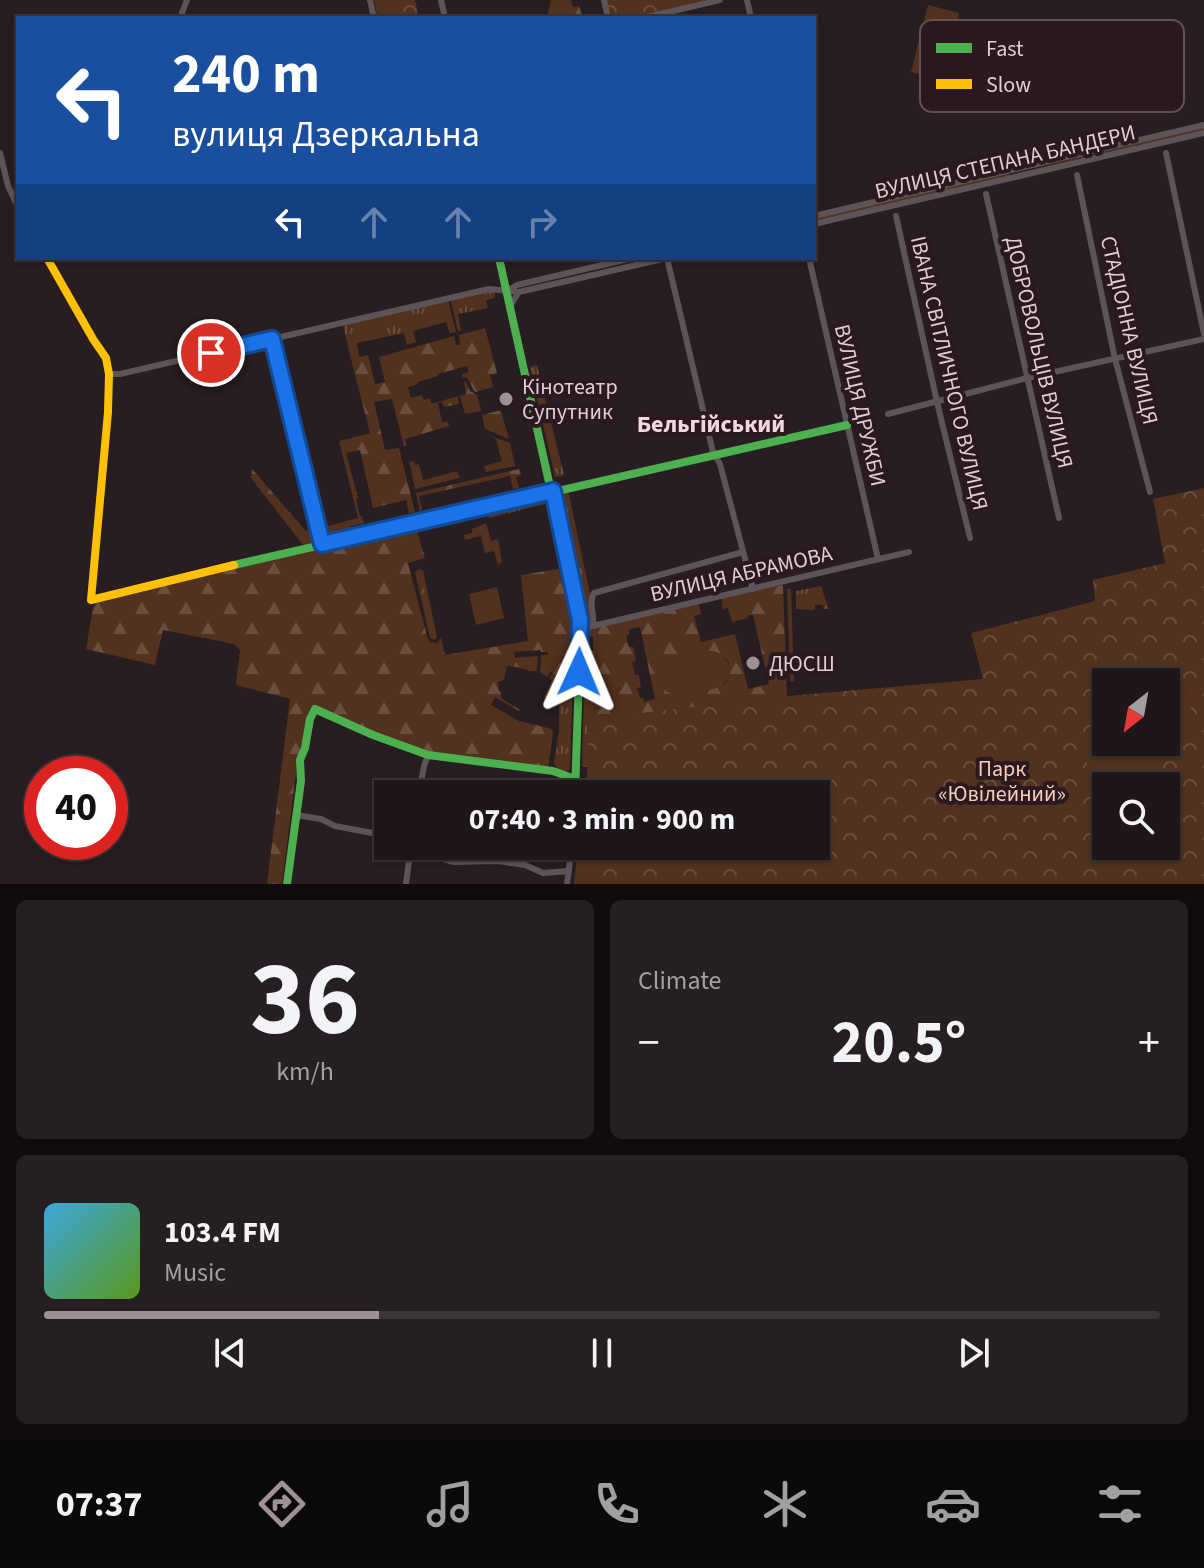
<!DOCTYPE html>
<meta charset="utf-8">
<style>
:root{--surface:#1e1619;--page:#261f22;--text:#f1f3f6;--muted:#a19fa2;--line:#3c3538;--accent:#9e9195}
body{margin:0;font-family:"Source Sans 3",sans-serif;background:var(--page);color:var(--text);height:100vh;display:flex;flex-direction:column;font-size:30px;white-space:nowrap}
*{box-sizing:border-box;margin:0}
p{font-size:26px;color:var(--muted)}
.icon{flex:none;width:44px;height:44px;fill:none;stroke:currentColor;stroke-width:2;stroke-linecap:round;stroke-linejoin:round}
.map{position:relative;height:884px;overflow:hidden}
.sheet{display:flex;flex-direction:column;gap:16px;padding:16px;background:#100c0e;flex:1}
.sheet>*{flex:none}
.top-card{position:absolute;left:16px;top:16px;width:800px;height:244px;border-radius:0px;box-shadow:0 2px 6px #0004,0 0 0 2px var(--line);background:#1a4fa0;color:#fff;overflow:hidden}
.needle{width:52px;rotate:211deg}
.fabs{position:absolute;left:1092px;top:668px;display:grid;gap:16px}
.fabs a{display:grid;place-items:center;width:88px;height:88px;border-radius:0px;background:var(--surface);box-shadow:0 2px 6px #0004,0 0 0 2px var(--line);font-size:40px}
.speed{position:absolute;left:24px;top:756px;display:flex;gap:16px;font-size:40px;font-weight:700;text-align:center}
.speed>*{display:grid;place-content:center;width:104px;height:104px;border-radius:50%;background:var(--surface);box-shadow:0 2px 6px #0004,0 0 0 2px var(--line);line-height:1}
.speed .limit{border:12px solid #d22;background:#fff;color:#111}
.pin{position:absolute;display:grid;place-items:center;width:68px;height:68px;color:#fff;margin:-34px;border:4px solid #fff;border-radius:50%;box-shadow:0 2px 8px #0007}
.me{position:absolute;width:88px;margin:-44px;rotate:1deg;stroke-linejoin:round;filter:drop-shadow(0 0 6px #0008)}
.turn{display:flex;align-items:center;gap:28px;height:168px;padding:0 24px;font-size:36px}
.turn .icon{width:104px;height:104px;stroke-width:2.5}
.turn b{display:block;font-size:56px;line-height:68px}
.lanes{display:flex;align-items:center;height:76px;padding:0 24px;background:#0003;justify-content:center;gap:40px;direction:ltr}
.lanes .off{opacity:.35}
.big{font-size:60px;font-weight:700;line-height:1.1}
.sheet .widget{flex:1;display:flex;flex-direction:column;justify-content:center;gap:12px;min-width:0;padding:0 28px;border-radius:12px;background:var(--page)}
.sheet .dial{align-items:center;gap:0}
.dial b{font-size:104px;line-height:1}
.song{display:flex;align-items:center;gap:24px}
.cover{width:96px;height:96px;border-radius:12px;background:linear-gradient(135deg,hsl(200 70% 55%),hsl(90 70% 35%))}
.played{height:8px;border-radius:4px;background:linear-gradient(90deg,var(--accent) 30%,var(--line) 30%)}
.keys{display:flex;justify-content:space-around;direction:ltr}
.heat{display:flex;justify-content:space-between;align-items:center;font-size:44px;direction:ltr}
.sheet .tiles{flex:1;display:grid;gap:16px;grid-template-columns:1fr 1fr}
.widget:last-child{grid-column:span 2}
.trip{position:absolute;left:374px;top:780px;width:456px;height:80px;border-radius:0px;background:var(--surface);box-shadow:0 2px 6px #0004,0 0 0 2px var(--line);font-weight:700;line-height:80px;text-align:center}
.tabs{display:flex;height:128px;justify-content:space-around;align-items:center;background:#0c090a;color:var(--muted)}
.tabs .icon{width:56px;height:56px}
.tabs .on{color:var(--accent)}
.tabs b{font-size:36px;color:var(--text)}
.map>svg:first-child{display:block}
.grass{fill:url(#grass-tufts)}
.forest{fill:url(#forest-firs);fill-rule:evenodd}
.park{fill:url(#park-crowns);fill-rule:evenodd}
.pitch{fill:#52311e}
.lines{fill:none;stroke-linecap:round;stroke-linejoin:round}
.street{stroke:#5d545a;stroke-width:6}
.fast{stroke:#4caf50;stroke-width:8}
.slow{stroke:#ffc107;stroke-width:8}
.route-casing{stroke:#114b97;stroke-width:20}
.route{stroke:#1a73e8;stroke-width:14}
.poi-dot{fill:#9e9195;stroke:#2c1920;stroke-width:3}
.labels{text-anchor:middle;stroke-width:8;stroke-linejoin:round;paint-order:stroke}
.street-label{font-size:22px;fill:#ddcfd3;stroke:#2c1920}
.poi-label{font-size:22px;fill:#ddcfd3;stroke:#2c1920;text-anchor:start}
.park-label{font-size:22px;fill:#f4cfb9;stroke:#2c1920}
.neighbourhood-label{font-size:24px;font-weight:bold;fill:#f2d7df;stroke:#2c1920}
.key{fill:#2c1920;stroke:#615056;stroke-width:2}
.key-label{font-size:22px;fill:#ddcfd3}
</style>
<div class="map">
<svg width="1204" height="884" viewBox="0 0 1204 884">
<defs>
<pattern id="grass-tufts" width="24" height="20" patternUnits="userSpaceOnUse" patternTransform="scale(2)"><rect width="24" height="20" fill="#52311e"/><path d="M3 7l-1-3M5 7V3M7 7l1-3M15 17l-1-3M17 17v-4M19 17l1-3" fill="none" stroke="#6a4e3e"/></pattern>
<pattern id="forest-firs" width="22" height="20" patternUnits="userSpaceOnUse" patternTransform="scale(2)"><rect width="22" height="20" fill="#52311e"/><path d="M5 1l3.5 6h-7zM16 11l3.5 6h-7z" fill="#6a4e3e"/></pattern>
<pattern id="park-crowns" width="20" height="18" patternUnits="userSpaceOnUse" patternTransform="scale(2)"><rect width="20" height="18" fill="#52311e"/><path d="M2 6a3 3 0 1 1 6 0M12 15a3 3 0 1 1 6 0" fill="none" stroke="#6a4e3e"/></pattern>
</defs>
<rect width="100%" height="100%" fill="#281d21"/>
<path class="grass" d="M1204,127V130L1018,174L1017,173Z
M1009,173L1010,176L814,221V219Z
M490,291L494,292L495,298L486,300L488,308L458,314L461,331H458L451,303L453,299Z
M448,300L456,332L450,333L446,322L413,331L416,342L407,345L404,333L357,343L359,357L351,359L343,325Z
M537,365L564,475L555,477L530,367Z
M568,490L590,594L589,599L592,619L586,624L576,570L559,495L560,492Z
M543,497L545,504L489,518L487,510Z
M418,569L423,570L437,637L435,640L430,638L415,572Z
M821,586L828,607L830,609H824L823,605H815V610L796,609V591Z
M787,589H791L794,681H790Z
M598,626L591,767H582L585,651H593V637L586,636V631Z
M573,677L570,769L566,772L557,769L554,762L559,732V701L555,698Z
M578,846H587L584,884H574Z"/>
<path class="forest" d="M551,0H571L573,7L579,6L583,18H547Z
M485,328L497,373L490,375L493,387L476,392L474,391L467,377L463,378L462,374L469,372L467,366L438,374V376L418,382V384L408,387L411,398L422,395L424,400L430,398L431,403H434L466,394L464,383L465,381L470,391L477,395L481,411L465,414L460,396L458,398L459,404L444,407L442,402L438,403L442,422H448L449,426L405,439L406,445L404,446L392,399L374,402L385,450L399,448L415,512L409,513L406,500L373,508L360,450L346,453L358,498L356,499L360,516H362L364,523L351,526L347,534L324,540L321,528L358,518L339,441L370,433L351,359L368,355L375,384L385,382L379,357L454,336L456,345H460L459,335Z
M501,410V411L509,439L485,429L482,415Z
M485,434L510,443L515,466L486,472L484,466L502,461L496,439Z
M408,456L409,462L414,461L415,465L419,464L423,480L457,471L460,478L415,489Z
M252,469L306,531L315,529L318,542L303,545L251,478Z
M519,469L521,475L516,477L519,488L513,489L510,476L419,496L422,510L420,511L416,493Z
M540,485L541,490L422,517L421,513Z
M545,498L549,500L574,609L573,672H569C568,683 560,689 553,697L549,695L545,701L544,696L552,680L549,678L553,673L550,672L548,677L540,673L541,655H548V652H541L540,650L514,652L515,658L538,656L537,671C525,672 521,666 507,666L504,680L498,682L499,691H501V698L520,710L519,711L495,697L491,705L519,721L552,729L553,733L548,768L441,756L396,741L316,708H310L297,765L282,884H267L290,699L236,685L240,650L234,644L163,630L155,665L86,649L93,607L97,602L415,525L425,558L408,563L427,636L430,642L437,643L441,638L445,655L528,641L521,575L559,569L568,609H570Z
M415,514L416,518L353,533L355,528Z
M486,523L491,541L498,539L502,562L498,565L494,551L485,553L481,536L465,540L464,535L472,533V529Z
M783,585L787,702L592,752L598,626L699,604L701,614L694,616L701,642L735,634L748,689L769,684L753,615H748V618L732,622L728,608L722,609V598ZM640,627L655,699L644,702L643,698H640L637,688L641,687L639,675H635L632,662L636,661L633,647H629L626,636L629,634V629ZM711,651C729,654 736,669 725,684L675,695L669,692L662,683L669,661L674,659Z"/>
<path class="park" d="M374,0H415L419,18H378Z
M605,0H709L633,18H610Z
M1204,488V884H582L584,846H816V794H586L590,719L788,696L983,679L971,633L1095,601L1093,580L1165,563L1153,499ZM1106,682H1166V742H1106ZM1106,786H1166V846H1106Z"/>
<path class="pitch" d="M928,5L959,13L943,80L911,72Z
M497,587L504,618L476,625L469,594Z
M711,651L723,655L730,666C732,688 713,689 696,693C690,694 683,697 677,696C656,692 658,667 674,658Z
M1148,667C1171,666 1186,679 1188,701L1193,705L1166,740V682H1125L1134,670L1136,672Z
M1106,707V742H1165L1133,785L1127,781C1110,785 1094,779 1087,763C1083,755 1086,752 1078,746Z"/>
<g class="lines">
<path class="street" d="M370,0L374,18
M441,0L445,18
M604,0L608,18
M747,0L751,18
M180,18L187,0
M643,18L720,0
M0,153L8,186L18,207
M1166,153L1204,334
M1077,175L1115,359L1150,492
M986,194L1059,518
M814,216L1204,125
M896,216L937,402L970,538
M814,224L1204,133
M667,258L713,452L720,464L753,589
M809,258L878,559
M507,291L517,285L632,258
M510,306L519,292L667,258
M272,339L322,544
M109,374H120L489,289L519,292
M888,414L1027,378L1204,339
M593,625C595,613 588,604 594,593L743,552
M580,629L909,552
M419,794L424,766L428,755
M296,815L321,819L335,826L388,836
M409,846L432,856L454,862L499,861L525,865L543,873L569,871
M406,884L411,846
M567,884L572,846"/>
<path class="fast" d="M499,258L578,612L580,644L575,794
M234,565L847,425
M287,884L301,781L300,760L305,748L310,719L315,709L373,735L428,755L553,771L575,779"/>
<path class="slow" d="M47,258L93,339L106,358L109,374L108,412L91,600L234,565"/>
</g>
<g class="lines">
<defs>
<path id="route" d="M211,353L272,339L322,544L553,491L580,620L579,672"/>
</defs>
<use href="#route" class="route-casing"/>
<use href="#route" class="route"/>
</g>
<g class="poi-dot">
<circle cx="506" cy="399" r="8"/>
<circle cx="753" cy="663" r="8"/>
</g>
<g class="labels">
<g class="street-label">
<text transform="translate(1005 161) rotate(-13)" y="8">ВУЛИЦЯ СТЕПАНА БАНДЕРИ</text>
<text transform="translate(1130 330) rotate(77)" y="8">СТАДІОННА ВУЛИЦЯ</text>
<text transform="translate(1040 352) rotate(77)" y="8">ДОБРОВОЛЬЦІВ ВУЛИЦЯ</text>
<text transform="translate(950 373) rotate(77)" y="8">ІВАНА СВІТЛИЧНОГО ВУЛИЦЯ</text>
<text transform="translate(861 405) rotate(77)" y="8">ВУЛИЦЯ ДРУЖБИ</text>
<text transform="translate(741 573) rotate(-13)" y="8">ВУЛИЦЯ АБРАМОВА</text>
</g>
<g class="poi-label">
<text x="522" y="394">Кінотеатр<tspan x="522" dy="25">Супутник</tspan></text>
<text x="769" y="671">ДЮСШ</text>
</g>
<g class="park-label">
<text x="1002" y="776">Парк<tspan x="1002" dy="25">«Ювілейний»</tspan></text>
</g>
<g class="neighbourhood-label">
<text x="711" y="432">Бельгійський</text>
</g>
</g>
<rect x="920" y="20" width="264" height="92" rx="12" class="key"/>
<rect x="936" y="43" width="36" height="10" fill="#4caf50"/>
<rect x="936" y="79" width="36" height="10" fill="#ffc107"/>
<g class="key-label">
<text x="986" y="56">Fast</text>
<text x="986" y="92">Slow</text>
</g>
</svg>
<div class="fabs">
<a><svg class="needle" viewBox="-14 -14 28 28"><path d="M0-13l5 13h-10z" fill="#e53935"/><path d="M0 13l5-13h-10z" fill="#a19fa2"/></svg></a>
<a><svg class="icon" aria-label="search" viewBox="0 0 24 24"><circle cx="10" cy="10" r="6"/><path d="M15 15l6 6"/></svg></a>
</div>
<div class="speed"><div class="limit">40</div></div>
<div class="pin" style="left:211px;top:353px;background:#d93025"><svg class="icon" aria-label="arrive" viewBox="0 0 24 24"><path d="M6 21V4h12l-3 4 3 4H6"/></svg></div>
<svg class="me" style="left:579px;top:672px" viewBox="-20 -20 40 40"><path d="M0-17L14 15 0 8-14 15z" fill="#1a73e8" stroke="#fff" stroke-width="4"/></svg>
<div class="trip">07:40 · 3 min · 900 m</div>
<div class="top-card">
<div class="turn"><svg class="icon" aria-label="left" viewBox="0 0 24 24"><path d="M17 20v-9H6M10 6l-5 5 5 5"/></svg><div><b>240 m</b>вулиця Дзеркальна</div></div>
<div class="lanes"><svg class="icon" aria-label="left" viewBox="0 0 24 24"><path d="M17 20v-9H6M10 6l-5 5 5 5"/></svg><svg class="icon off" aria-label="ahead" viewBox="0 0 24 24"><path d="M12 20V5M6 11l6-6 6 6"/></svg><svg class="icon off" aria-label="ahead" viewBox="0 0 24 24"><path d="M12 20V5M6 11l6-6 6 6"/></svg><svg class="icon off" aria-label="right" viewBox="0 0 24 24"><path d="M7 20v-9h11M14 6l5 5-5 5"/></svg></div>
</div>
</div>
<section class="sheet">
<div class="tiles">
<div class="widget dial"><b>36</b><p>km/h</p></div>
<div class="widget"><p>Climate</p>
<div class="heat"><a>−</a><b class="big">20.5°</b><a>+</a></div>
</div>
<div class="widget">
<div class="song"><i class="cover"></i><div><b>103.4 FM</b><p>Music</p></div></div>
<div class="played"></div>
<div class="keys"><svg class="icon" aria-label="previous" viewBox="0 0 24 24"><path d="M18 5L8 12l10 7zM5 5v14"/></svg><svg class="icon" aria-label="pause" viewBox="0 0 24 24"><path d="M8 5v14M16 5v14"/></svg><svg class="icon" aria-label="next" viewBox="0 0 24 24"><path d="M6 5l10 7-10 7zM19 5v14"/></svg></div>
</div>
</div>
</section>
<nav class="tabs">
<b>07:37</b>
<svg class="icon on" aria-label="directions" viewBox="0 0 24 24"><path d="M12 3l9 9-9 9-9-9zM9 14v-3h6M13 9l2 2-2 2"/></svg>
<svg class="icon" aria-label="music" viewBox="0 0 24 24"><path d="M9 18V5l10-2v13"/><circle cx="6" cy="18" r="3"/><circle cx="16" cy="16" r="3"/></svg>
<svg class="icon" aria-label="phone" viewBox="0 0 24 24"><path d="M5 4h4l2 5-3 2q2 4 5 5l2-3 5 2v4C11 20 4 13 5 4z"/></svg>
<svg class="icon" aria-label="climate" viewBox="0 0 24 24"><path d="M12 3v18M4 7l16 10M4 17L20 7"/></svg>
<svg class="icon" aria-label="car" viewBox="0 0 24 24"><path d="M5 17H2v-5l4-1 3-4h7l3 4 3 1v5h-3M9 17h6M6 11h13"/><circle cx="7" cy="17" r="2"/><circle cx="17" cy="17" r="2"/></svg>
<svg class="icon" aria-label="filters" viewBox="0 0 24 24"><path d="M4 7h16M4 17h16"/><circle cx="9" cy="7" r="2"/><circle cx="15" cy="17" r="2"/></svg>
</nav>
